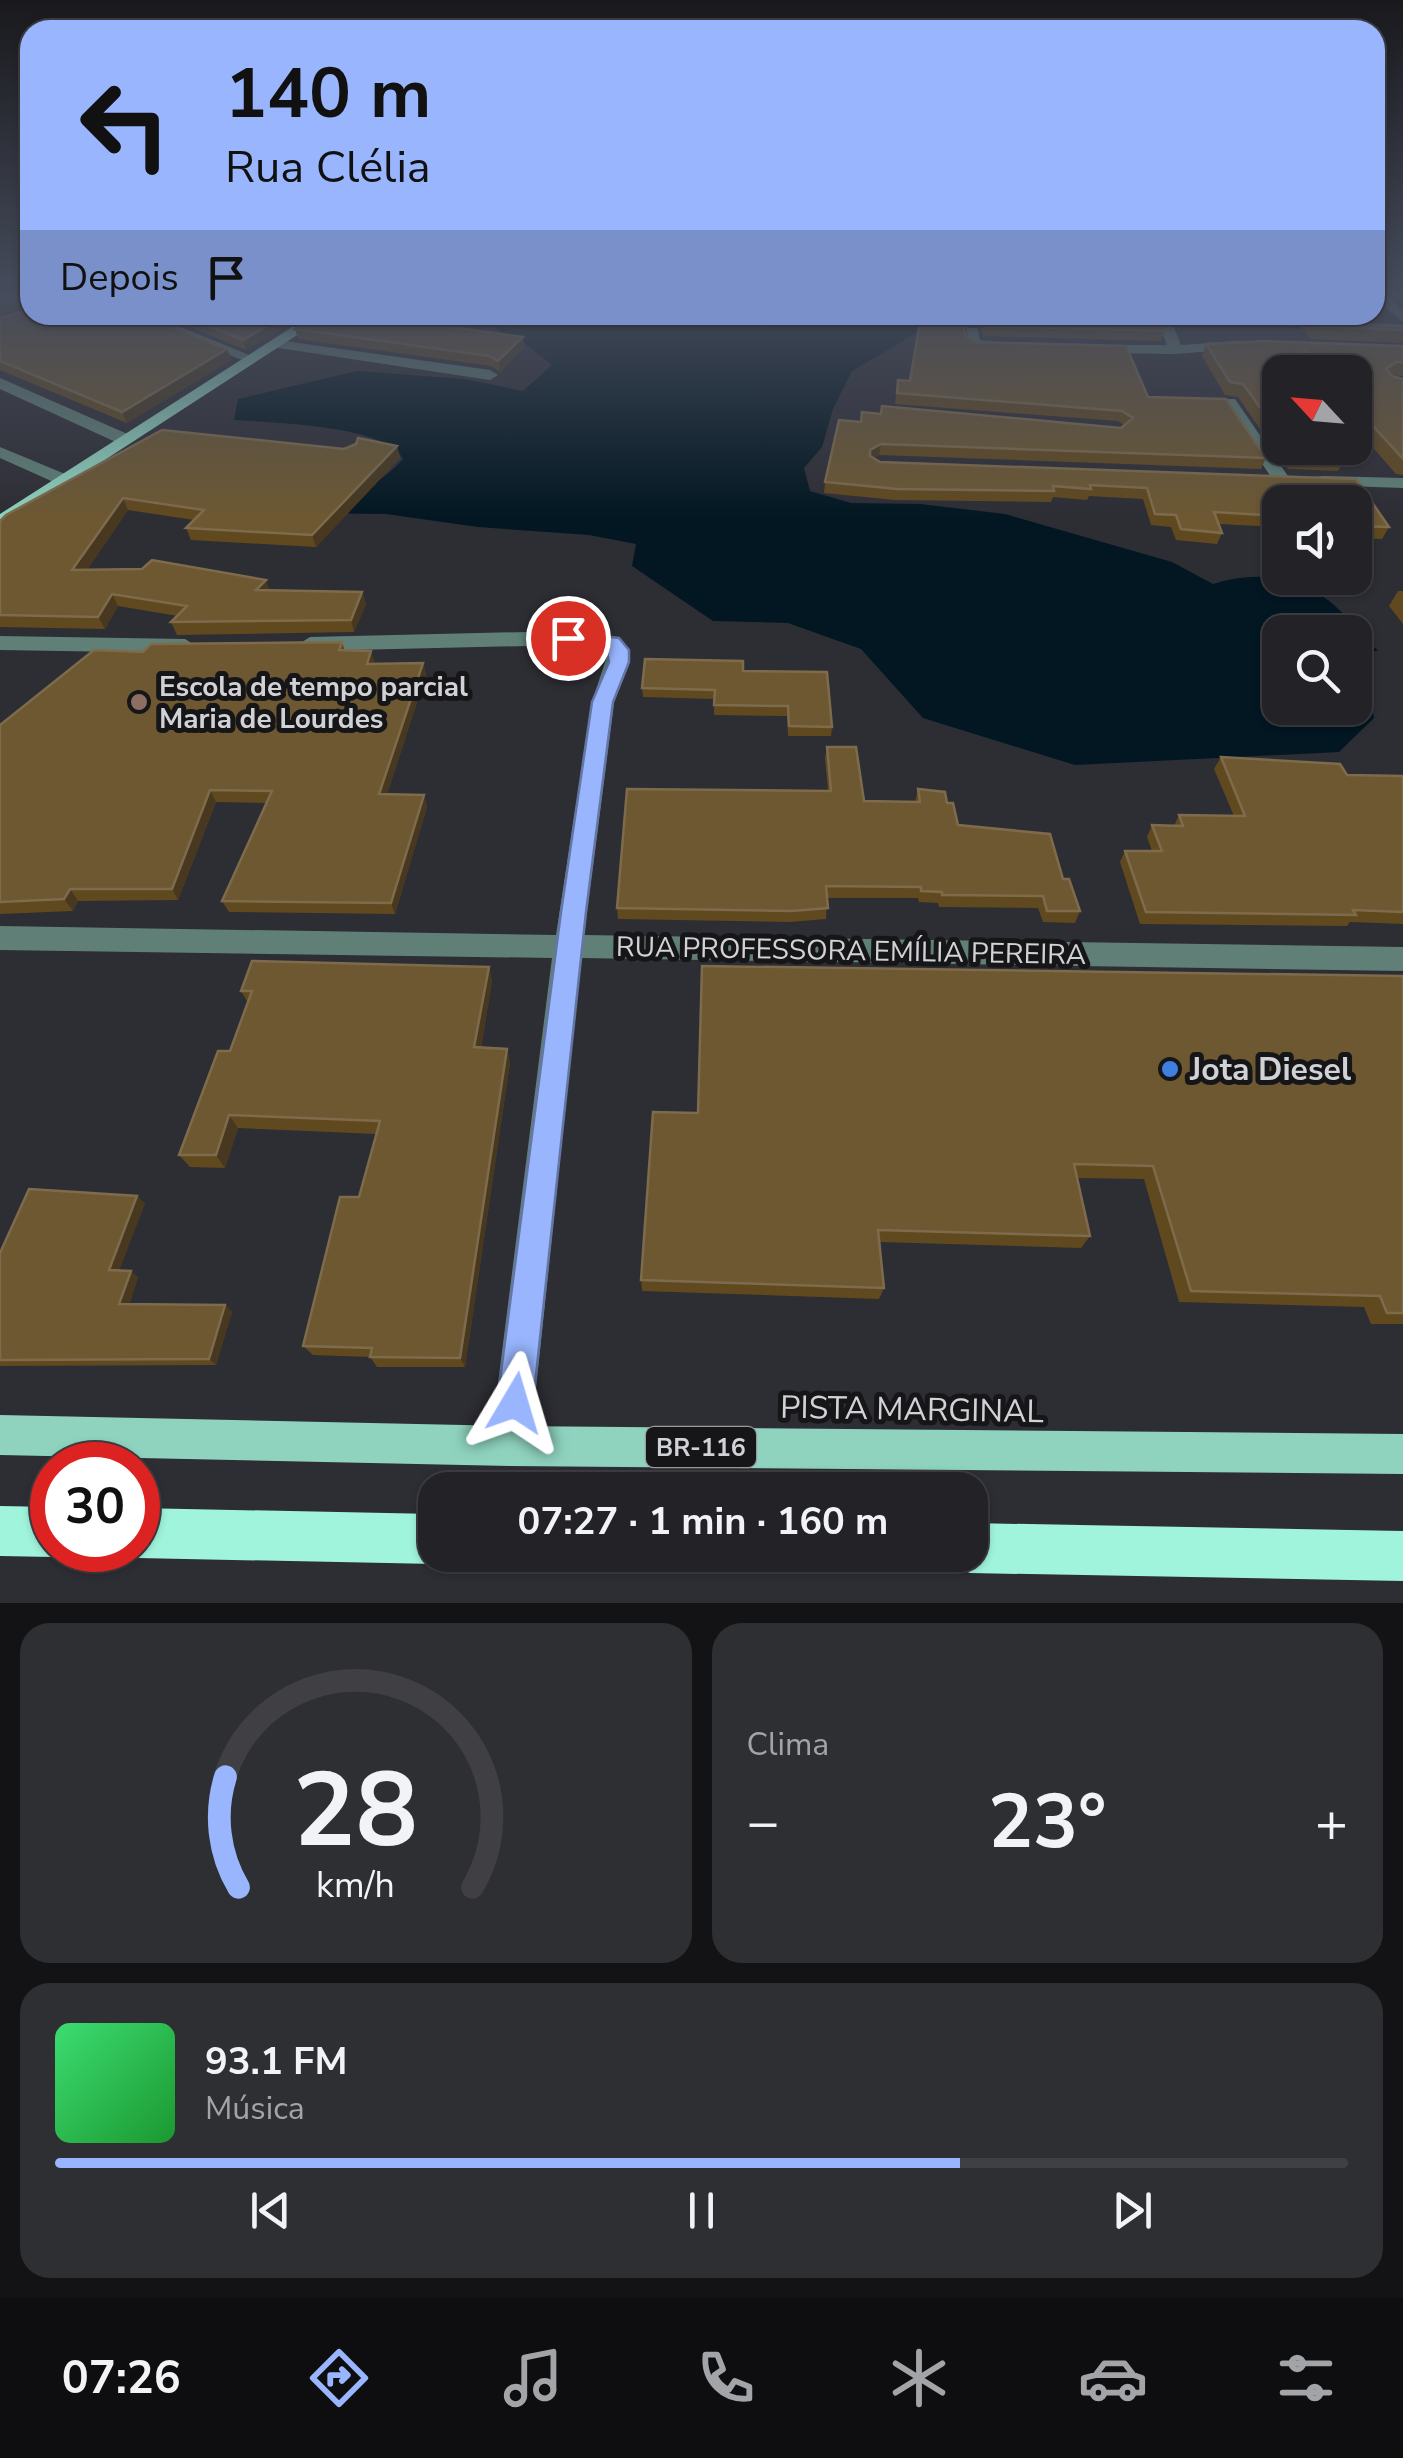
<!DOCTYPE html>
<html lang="pt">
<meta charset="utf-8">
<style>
:root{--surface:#222227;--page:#2e2f33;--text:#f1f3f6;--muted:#a2a4a7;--line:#3f3f44;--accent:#98b5fd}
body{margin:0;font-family:"Nunito Sans",sans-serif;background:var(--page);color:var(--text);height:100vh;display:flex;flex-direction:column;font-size:38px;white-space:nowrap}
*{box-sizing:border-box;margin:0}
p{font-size:32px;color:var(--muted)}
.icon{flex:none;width:55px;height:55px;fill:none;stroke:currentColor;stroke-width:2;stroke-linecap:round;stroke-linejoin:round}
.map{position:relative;height:1603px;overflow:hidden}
.side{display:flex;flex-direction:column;gap:20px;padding:20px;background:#131315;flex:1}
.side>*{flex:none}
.hud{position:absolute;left:20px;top:20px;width:1365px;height:305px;border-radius:30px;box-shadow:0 2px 8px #0004,0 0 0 2px var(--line);background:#98b5fd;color:#111;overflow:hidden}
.needle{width:65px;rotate:296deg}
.buttons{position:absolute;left:1262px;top:355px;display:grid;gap:20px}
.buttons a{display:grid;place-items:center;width:110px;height:110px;border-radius:20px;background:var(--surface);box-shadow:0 2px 8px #0004,0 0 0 2px var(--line);font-size:50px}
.speed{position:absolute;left:30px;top:1442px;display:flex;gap:20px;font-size:50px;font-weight:700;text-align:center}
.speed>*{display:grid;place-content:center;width:130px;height:130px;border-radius:50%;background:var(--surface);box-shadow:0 2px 8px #0004,0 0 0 2px var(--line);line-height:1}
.speed .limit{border:15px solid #d22;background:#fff;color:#111}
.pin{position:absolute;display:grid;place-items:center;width:85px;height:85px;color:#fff;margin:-42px;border:5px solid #fff;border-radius:50%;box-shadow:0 2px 10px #0007}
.me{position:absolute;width:110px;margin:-55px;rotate:7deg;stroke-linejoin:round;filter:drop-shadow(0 0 8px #0008)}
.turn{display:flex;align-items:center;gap:35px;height:210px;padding:0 40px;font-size:45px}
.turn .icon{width:130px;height:130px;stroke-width:2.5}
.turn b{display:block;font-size:70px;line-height:85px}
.then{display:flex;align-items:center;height:95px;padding:0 40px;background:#0003;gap:20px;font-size:38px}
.big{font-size:75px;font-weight:700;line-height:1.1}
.side .card{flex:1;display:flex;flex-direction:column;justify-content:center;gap:15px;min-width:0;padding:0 35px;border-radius:30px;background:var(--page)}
.side .dial{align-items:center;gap:0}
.dial svg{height:260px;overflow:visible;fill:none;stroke:var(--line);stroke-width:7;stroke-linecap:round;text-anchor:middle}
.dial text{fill:var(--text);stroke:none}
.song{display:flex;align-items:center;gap:30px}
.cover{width:120px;height:120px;border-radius:15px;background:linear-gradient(135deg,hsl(140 70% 55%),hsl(130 70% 35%))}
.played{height:10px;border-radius:5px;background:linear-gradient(90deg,var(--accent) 70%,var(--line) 70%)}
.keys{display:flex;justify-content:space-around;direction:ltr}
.heat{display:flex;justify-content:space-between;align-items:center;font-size:55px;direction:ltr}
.side .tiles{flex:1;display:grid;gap:20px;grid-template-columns:1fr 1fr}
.card:last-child{grid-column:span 2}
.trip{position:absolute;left:418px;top:1472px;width:570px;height:100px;border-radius:30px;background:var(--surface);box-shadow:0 2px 8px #0004,0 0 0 2px var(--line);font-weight:700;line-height:100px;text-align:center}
.tab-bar{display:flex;height:160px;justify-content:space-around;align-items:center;background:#0e0e10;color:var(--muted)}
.tab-bar .icon{width:70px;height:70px}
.tab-bar .current{color:var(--accent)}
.tab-bar b{font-size:45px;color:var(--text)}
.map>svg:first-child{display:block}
.water{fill:#021721;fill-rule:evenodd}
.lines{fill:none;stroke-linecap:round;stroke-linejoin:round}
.stream{stroke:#021721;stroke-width:6}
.minor{fill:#608077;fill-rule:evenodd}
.major{fill:#8fd3bf;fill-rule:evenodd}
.highway{fill:#a0f4dc;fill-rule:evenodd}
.wall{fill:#61491f}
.shaded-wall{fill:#47381f}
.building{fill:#6d5832;stroke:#7d6b4c;stroke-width:2.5}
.route{fill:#98b5fd;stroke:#6376a4;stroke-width:2.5}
.education-dot{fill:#8d6e63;stroke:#161619;stroke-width:4}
.shop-dot{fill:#3f7fe0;stroke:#161619;stroke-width:4}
.labels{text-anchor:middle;stroke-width:10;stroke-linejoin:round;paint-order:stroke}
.shield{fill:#161619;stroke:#999a9d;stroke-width:2.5}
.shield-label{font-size:25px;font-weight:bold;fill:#d1d2d6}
.poi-label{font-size:28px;font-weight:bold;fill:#d1d2d6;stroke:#161619;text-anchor:start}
.street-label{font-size:28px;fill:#d1d2d6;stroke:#161619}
.near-poi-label{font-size:32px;font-weight:bold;fill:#d1d2d6;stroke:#161619;text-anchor:start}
.near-street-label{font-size:32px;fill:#d1d2d6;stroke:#161619}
</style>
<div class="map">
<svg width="1403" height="1603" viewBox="0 0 1403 1603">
<rect width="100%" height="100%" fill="#2d2d34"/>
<path class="water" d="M470,315H947L852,371L833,409L822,447L804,468L810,491L851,503L920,504L1005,514L1172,562L1213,584C1264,568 1312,578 1347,618C1358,631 1362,641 1378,650L1357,658L1374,718L1339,752L1075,765L923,718L861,649L788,623L713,621L632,566L636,544L589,535L478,527L386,514L300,513C340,500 374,491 403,459C388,425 269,423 234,420L238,399L357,371L464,379L523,391L552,365L528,346ZM1280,632H1355V708H1280Z"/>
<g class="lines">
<path class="stream" d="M1195,315L1312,327"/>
<path class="minor" d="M1375,293H1384L1403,310V322L1375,299Z
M131,315H151L259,359L247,362Z
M1155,315H1169L1181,345L1238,341L1245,345L1238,349L1176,354L1093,353L1086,349L1093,345H1167Z
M967,328H977L980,340L1010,346L1003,350L968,347Z
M277,340L490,370L498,375L490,380L272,347V341Z
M0,378L132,436L134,440L120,444L0,389Z
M1223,399H1235L1290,479L1287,483H1275L1221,402Z
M0,447L70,476L73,480L70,484H58L0,458Z
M1323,476L1403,478V488L1317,485V477Z
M568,631L614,636L630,650V662L614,702L584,935L1403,947V971L581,958L530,1446L524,1460L510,1466L496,1460L490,1446L552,958L0,950V926L556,935L592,702L608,653L601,647L568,645L310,651L299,644L310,637Z
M0,636L185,639L196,646L185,653L0,650Z"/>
<path class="major" d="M311,315H328L0,528V514Z
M0,1415L510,1426L1403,1434V1474L510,1466L0,1455Z"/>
<path class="highway" d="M0,1506L52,1507V1550H69L52,1557L0,1556Z
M138,1508L435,1514V1555H453L435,1564L138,1558L120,1550H138Z
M970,1523L1403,1531V1581L970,1573L952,1566L948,1555H970Z"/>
</g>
<path class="wall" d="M161,315H305L246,350Z
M921,315H1158L1165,331L1161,341L983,336L981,328L970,324L964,329L966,337L975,342L1148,397L1266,458L1261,469L879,455L873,458L880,462L1356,479L1389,527L1382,539L1355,538V502H1280V534L1277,527L1219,524L1222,533L1217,544L1176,540L1171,527L1151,525L1143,499L1089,496L1087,500L1053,497L1051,502L895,500L824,493L825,482L861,422L1121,428L1124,425L1118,421L895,404L898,380L910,381Z
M1291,315H1352L1362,324L1403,326V343L1311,339Z
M0,318L227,349L231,360L127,423L0,370Z
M457,322L458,328L525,347L500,372L491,366L298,339L295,329Z
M1206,344L1403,346V376L1390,375L1403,379V475L1396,474L1355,427V372H1308L1301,364L1290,372H1280V448H1338L1345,458L1338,471L1288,469L1238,397L1225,395L1202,356Z
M397,446L400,458L316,547L191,540L186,528L194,520L128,510L87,570L269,590L362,592L366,604L354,632L177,635L171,622L178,616L118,606L105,629L0,627V521L344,449Z
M1398,591H1403V624L1389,606Z
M342,642L345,651L375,662L374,664L423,663L426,675L387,794L424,795L427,807L395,914L229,912L222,901L267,803L216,802L178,900L78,901L73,911L0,914V725L143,652Z
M743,671L832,727L831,736H788L787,716L714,715V699L643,697L642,688Z
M827,747L864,801L915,802L918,789L947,803L958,825L1063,879L1080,911L1075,923L1043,922L1038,908L939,907L938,903L919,902L918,898H827L826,919L790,922L618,919L617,908L828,791L825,758Z
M1221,757L1347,775L1403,776V924L1350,922L1347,926L1140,924L1120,862L1125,851H1152L1147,837L1152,825L1174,826L1179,815L1234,816L1214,769Z
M489,967L492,981L481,1048L507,1049L510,1063L465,1367H377L370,1357L313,1355L303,1346L359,1197L376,1134L238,1128L225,1168L190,1167L179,1155L230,1051L248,1003L241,991Z
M1403,976V1324H1371L1364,1307L1179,1302L1144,1179L1077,1178L1090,1236L1081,1248L880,1242L884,1288L879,1299L642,1291L641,1280L698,1113Z
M145,1203L119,1270L138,1277L129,1305H225L232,1312L216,1365L0,1366V1253Z"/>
<path class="shaded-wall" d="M24,296L29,305L0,315V303Z
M285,315H305L246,350L243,340Z
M972,315L970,324L961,331L963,321Z
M523,337L525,347L500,372L498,361Z
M227,349L231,360L127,423L122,412Z
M1306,351L1301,364L1290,372H1282L1284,368Z
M881,444L879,455L868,461L870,450Z
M397,446L400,458L316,547L312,535Z
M123,498L128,510L79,582L72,570Z
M266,580L270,592L256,590Z
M362,592L366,604L354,632L351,620Z
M112,594L118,606L105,629L98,617Z
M371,651L375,662L371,675L367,664Z
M423,663L426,675L383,806L379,794Z
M210,790L216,802L178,900L172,889Z
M424,795L427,807L395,914L391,903Z
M70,889L78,901L73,911L64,899Z
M489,967L492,981L479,1061L474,1047Z
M507,1049L510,1063L465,1367L460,1358Z
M229,1115L238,1128L225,1168L216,1155Z
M137,1196L145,1203L117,1277L109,1270Z
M131,1271L138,1277L127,1311L119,1304Z
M225,1305L232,1312L216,1365L209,1359Z"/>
<path class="building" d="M0,293H30V303L24,296L0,303Z
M30,309V315H142L227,349L122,412L0,361V318Z
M182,315H285L243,340Z
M315,315H417L457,322L451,327L523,337L498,361L489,356L295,329Z
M921,315H971L963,321L966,337L975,342L1126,346L1148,397L1226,399L1266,458L881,444L870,450V456L880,462L1356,479L1389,527L1355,526V502H1280V516L1214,512L1222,533L1181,529L1176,515L1155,514L1147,488L1090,485L1091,489L1053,486L1054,491L897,489L825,482L839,420L861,422L862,412L881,414L882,406L1121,428L1133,418L1122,411L897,393L898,380L910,381Z
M975,315H1158L1165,331L985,326L983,318Z
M1307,315H1352L1362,324L1403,326V330L1317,326Z
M1266,341L1403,346V362H1396L1386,369L1392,376L1403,379V459L1355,406V372H1325L1306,351L1284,368L1287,372H1280V435L1243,384L1230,382L1206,344Z
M162,430L344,449L356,444L358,438L397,446L312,535L186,528L204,510L123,498L72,570L142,569L152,560L266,580L256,590L362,592L351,620L171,622L187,606L112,594L98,617L0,615V521L6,515Z
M1289,448H1338L1345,458L1294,455Z
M342,642L339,650L371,651L367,664L423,663L379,794L424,795L391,903L222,901L272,791L210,790L172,889H70L64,899L0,902V725L94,650L143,652L151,644Z
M645,659L743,661V671L827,672L832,727L789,726L788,706L714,705L715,690L642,688Z
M827,747H856L864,801L920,802L918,789L945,792L947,803H953L958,825L1050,834L1063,879H1069L1080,911H1047L1043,896L942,895V892L921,891V887L826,886L828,908L791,911L617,908L627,789L831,791Z
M1221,757L1340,764L1347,775L1403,776V912L1353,910L1356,915L1146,912L1125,851H1162L1152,825L1183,826L1179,815L1245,816Z
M252,961L489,967L474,1047L507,1049L460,1358L370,1357L372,1348L303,1346L340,1197H359L380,1121L229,1115L216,1155H179L218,1051H230L252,991H241Z
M702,966L1403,976V1313H1387L1380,1296L1191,1291L1153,1166L1074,1164L1090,1236L878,1230L884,1288L641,1280L653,1112L698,1113Z
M29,1189L137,1196L109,1270L131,1271L119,1304L225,1305L209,1359L0,1360V1253Z"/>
<linearGradient id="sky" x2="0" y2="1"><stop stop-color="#19191d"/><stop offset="0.57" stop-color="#464c5c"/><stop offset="1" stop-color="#464c5c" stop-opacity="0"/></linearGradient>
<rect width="1403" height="518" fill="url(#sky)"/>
<path class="route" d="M568,632L619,638L629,650V662L613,702L586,912L533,1403L527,1416L515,1421L503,1416L497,1403L561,912L592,702L609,662L606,648L561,643V634Z"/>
<circle class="education-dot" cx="139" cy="702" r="10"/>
<circle class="shop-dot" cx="1170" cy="1069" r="10"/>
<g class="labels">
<rect class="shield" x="646" y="1427" width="110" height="40" rx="8"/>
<g class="shield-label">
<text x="701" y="1456">BR-116</text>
</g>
<g class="poi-label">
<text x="159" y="696">Escola de tempo parcial<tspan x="159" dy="32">Maria de Lourdes</tspan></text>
</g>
<g class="street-label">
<text transform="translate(851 950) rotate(1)" y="10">RUA PROFESSORA EMÍLIA PEREIRA</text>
</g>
<g class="near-poi-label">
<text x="1190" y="1080">Jota Diesel</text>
</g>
<g class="near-street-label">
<text transform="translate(912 1409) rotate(1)" y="11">PISTA MARGINAL</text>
</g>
</g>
</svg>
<div class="buttons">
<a><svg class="needle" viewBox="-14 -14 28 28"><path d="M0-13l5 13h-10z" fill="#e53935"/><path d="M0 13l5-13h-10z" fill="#a2a4a7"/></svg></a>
<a><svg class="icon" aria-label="sound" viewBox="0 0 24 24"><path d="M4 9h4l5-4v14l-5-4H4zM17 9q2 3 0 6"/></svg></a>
<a><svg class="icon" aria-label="search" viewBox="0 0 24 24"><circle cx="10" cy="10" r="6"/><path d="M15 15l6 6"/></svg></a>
</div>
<div class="speed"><div class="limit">30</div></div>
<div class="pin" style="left:568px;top:638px;background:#d93025"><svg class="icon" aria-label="arrive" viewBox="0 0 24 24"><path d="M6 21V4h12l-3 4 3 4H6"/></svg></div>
<svg class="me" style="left:515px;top:1403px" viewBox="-20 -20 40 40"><path d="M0-17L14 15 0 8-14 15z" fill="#98b5fd" stroke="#fff" stroke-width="4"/></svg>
<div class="trip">07:27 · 1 min · 160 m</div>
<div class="hud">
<div class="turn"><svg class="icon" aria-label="left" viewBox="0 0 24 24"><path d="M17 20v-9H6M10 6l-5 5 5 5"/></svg><div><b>140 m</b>Rua Clélia</div></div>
<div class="then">Depois<svg class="icon" aria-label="arrive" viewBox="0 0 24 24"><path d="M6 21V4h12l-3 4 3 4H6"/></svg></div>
</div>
</div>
<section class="side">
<div class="tiles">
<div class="card dial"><svg viewBox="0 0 100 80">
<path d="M14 69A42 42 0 1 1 86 69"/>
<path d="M14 69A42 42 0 0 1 10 35" stroke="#98b5fd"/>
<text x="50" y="56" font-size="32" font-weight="700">28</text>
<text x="50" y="72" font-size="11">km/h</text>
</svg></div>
<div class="card"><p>Clima</p>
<div class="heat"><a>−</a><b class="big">23°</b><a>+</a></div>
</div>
<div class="card">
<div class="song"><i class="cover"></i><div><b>93.1 FM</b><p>Música</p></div></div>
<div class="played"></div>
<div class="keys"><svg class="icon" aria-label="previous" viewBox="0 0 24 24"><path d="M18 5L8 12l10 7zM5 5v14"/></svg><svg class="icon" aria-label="pause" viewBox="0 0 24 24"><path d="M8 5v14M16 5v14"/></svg><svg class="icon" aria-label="next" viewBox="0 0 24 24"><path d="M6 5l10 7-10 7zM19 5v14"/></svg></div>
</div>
</div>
</section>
<nav class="tab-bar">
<b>07:26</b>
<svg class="icon current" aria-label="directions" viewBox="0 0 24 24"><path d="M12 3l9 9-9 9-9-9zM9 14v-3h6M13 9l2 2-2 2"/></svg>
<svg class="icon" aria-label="music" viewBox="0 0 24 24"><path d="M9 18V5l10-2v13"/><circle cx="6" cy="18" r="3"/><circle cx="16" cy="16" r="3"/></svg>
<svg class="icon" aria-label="phone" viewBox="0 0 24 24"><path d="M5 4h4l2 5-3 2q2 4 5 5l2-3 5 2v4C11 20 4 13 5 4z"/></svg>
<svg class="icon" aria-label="climate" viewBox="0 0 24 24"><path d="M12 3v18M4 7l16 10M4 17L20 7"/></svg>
<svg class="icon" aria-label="car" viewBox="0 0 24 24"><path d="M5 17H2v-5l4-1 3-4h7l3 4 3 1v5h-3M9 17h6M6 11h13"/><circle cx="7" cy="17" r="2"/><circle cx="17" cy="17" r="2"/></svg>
<svg class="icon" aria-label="filters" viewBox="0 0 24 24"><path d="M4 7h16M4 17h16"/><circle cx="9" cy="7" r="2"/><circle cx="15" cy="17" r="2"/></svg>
</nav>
